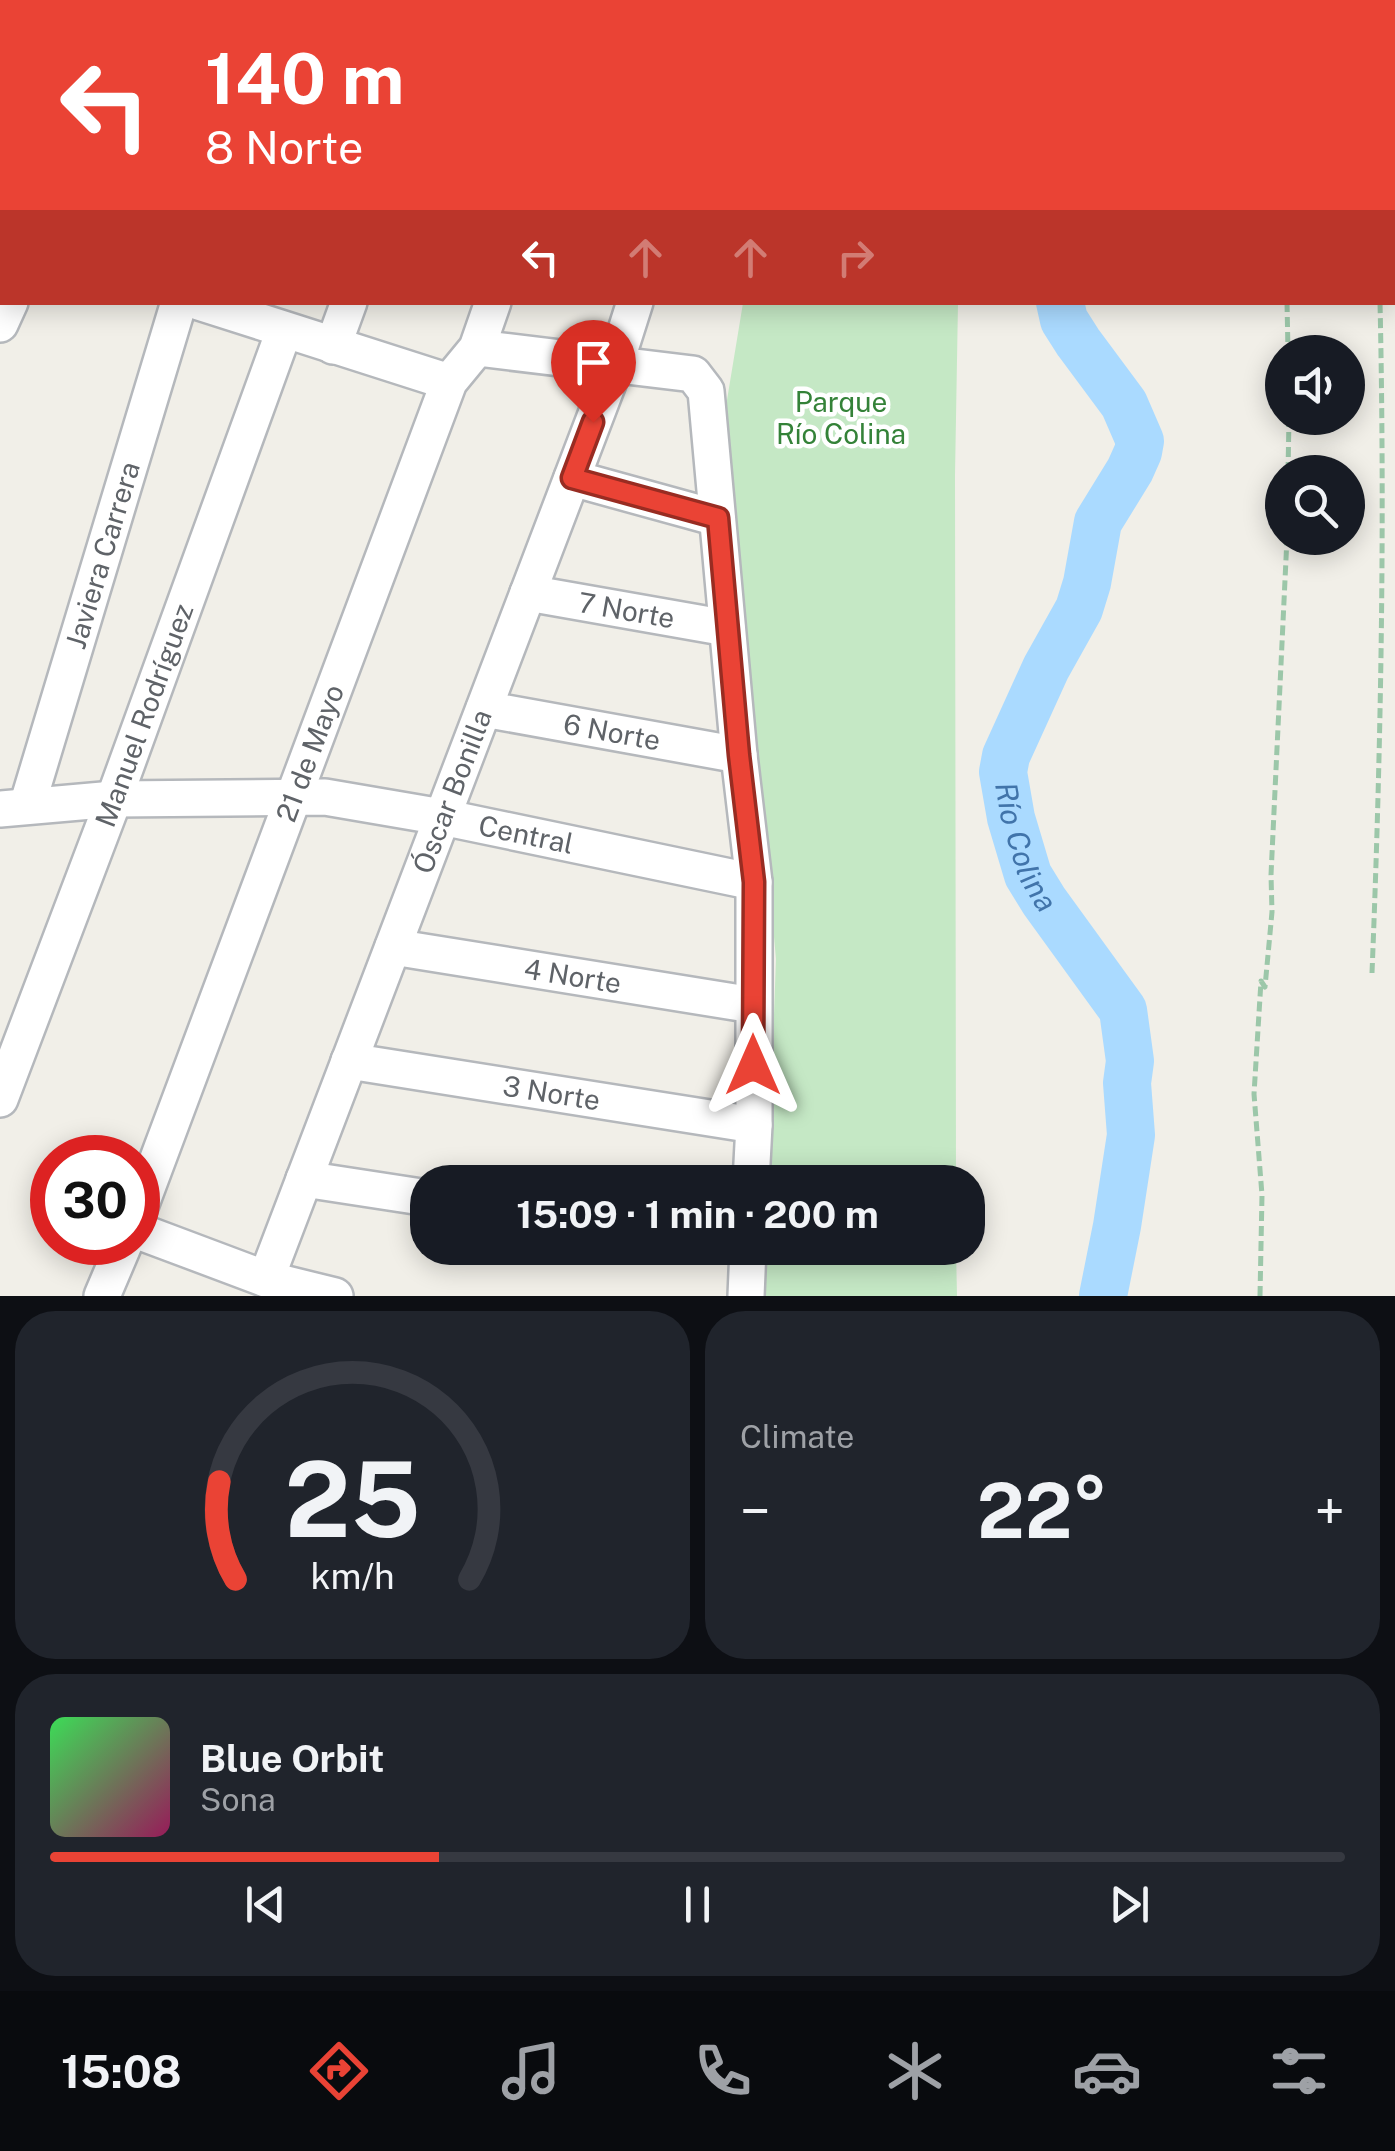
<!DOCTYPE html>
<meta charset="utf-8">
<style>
:root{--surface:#171b24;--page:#20242c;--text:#f1f3f6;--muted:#9ea1a6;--line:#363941;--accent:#ea4335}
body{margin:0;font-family:"Public Sans",sans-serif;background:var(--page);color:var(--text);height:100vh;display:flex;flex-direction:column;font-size:38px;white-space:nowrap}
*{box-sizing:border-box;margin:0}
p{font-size:32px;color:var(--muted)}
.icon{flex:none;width:55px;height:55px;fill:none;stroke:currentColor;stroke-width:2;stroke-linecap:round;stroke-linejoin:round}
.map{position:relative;height:1296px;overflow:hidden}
.side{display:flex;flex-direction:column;gap:15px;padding:15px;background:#0d0f14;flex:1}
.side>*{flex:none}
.top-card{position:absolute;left:0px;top:0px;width:1395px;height:305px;box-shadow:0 5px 25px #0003;background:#ea4335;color:#fff;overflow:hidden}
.tools{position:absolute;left:1265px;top:335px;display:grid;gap:20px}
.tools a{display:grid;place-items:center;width:100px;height:100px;border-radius:50%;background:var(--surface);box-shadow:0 5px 25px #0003;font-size:50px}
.speed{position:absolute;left:30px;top:1135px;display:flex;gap:20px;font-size:50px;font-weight:700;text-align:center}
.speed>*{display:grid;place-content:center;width:130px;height:130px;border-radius:50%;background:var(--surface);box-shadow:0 5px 25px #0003;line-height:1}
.speed .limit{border:15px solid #d22;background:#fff;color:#111}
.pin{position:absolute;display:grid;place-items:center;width:85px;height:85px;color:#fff;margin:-102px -42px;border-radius:50% 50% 50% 0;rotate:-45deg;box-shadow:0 0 10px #0007}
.pin .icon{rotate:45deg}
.me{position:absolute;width:110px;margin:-55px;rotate:0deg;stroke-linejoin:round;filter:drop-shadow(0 0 8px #0008)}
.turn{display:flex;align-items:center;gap:35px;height:210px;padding:0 40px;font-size:45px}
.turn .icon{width:130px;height:130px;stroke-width:2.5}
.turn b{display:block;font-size:70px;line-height:85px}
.lanes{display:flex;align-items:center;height:95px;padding:0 40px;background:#0003;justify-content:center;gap:50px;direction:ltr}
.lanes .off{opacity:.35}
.big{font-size:75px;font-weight:700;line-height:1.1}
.side .card{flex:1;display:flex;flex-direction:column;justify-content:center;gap:15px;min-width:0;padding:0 35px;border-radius:40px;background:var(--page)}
.side .dial{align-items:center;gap:0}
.dial svg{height:260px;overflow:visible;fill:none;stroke:var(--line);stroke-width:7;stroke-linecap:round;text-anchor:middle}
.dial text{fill:var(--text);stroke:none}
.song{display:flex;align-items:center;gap:30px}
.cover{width:120px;height:120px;border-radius:15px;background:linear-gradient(135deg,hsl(130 70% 55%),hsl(330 70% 35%))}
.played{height:10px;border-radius:5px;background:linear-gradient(90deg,var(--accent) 30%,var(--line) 30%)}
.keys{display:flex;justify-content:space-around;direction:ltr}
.heat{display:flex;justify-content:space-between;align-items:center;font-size:55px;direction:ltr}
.side .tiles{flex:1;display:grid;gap:15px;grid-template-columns:1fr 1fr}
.card:last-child{grid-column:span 2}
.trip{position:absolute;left:410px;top:1165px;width:575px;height:100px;border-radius:40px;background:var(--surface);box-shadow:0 5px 25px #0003;font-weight:700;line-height:100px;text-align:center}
.dock{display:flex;height:160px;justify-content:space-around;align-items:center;background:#090b0e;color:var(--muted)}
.dock .icon{width:70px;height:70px}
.dock .on{color:var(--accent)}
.dock b{font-size:45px;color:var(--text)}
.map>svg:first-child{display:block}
.green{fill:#c5e8c5}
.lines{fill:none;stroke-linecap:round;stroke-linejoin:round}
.river{stroke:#aadaff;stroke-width:48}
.minor-casing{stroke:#b5b8bc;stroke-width:40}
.path{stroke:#9cc7a9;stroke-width:5;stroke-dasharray:10 5;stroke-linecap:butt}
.minor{stroke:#fff;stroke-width:35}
.route-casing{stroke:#982c22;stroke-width:25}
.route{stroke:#ea4335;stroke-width:18}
.labels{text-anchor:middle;stroke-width:9;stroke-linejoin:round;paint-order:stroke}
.park-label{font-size:28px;fill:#348238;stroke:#fff}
.street-label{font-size:28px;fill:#5f6368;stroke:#fff}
.water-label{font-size:30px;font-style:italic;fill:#4174aa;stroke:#fff}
</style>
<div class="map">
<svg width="1395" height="1296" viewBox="0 0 1395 1296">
<rect width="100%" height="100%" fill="#f1efe8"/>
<path class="green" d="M743,303H958L955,475L956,1182H768L776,959L726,406Z
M765,1248H956L957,1296H763Z"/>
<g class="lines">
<g class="river">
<path d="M1080,2L1081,0"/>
<path id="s1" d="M1060,302L1064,320L1078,342L1124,404L1140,441L1138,452L1130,470L1098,522L1087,583L1079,609L1046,668L1006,756L1003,772L1011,818L1028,875L1044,901L1123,1010L1130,1061L1127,1083L1131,1135L1117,1226L1103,1296"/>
</g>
<defs>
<g id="minor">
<path d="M141,2L142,0"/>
<path d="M291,2L292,0"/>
<path d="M458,2L459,0"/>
<path d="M596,2L597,0"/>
<path d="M731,2L732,0"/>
<path d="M0,80H2"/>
<path d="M199,302L449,382"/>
<path d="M0,324L10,302"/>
<path d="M333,346L349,302"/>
<path d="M477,348L693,374L706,391L739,755L754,882V1125L751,1182"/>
<path d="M572,478L717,518"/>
<path id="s2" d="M528,593L727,628"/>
<path id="s3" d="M484,709L739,755"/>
<path id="s4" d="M27,806L179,302"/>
<path id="s5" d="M0,809L114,799L325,797L442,817L754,882"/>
<path id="s6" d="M393,947L753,1005"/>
<path id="s7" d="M349,1061L754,1125"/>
<path id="s8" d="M0,1099L114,799L284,331"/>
<path d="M304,1179L428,1198"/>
<path id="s9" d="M138,1212L449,382L477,348L493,302"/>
<path d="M138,1231L266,1279L335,1296"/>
<path id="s10" d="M266,1279L615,365L635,302"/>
<path d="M102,1296L125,1242"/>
<path d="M746,1296L748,1248"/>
</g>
</defs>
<use href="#minor" class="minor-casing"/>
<path class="path" d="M1299,2L1300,0
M1380,2V0
M1287,302L1288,352
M1288,472L1289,418
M1372,973C1381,750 1385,526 1380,302
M1260,1296L1262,1195L1254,1094L1261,981L1265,987L1272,912L1271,875L1287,538"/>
<use href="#minor" class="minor"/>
</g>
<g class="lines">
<defs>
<path id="route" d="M593,422L572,478L718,518L739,755L754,882L753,1065"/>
</defs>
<use href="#route" class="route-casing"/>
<use href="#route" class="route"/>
</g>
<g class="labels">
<g class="park-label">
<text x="841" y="412">Parque<tspan x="841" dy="32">Río Colina</tspan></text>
</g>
<g class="street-label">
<text dy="10" stroke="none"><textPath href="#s4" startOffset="262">Javiera Carrera</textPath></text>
<text dy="10" stroke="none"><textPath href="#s2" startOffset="100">7 Norte</textPath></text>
<text dy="10" stroke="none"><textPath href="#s8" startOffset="410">Manuel Rodríguez</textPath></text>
<text dy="10" stroke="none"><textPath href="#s3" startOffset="130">6 Norte</textPath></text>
<text dy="10" stroke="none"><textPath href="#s9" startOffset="490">21 de Mayo</textPath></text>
<text dy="10" stroke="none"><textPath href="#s10" startOffset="522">Óscar Bonilla</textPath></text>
<text dy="10" stroke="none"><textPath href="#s5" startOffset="530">Central</textPath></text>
<text dy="10" stroke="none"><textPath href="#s6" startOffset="182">4 Norte</textPath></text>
<text dy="10" stroke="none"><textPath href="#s7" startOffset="205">3 Norte</textPath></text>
</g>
<g class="water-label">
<text dy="10" stroke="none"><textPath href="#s1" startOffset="602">Río Colina</textPath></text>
</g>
</g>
</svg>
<div class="tools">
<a><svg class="icon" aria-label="sound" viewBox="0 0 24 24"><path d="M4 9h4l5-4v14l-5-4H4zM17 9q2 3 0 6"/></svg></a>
<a><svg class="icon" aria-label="search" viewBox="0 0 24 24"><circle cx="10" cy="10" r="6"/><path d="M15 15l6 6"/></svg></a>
</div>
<div class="speed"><div class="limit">30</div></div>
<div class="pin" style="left:593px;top:422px;background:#d93025"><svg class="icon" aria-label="arrive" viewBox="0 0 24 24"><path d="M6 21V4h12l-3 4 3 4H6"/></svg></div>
<svg class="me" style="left:753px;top:1065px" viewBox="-20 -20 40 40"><path d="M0-17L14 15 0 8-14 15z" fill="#ea4335" stroke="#fff" stroke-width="4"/></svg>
<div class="trip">15:09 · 1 min · 200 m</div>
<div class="top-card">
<div class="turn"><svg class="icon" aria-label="left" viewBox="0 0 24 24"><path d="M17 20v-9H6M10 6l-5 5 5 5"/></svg><div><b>140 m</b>8 Norte</div></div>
<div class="lanes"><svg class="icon" aria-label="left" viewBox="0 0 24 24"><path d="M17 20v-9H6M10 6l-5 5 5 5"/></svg><svg class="icon off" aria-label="ahead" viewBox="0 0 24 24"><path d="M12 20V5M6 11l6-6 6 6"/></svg><svg class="icon off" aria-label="ahead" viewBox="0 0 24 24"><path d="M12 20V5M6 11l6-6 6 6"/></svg><svg class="icon off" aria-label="right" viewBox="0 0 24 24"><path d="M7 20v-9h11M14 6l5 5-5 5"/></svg></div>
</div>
</div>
<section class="side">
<div class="tiles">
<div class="card dial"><svg viewBox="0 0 100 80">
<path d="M14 69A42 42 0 1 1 86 69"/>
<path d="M14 69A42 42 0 0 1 9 39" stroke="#ea4335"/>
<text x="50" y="56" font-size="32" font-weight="700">25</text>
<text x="50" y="72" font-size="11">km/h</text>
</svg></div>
<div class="card"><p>Climate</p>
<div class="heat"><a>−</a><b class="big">22°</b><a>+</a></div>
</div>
<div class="card">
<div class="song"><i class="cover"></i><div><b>Blue Orbit</b><p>Sona</p></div></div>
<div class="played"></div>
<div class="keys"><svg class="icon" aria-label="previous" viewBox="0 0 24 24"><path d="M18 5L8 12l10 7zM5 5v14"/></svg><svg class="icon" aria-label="pause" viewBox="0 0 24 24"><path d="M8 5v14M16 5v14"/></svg><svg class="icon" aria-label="next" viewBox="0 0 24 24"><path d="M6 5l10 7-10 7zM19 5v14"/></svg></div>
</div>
</div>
</section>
<nav class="dock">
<b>15:08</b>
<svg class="icon on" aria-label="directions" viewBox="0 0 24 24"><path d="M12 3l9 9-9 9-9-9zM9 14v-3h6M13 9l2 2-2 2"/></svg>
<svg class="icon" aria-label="music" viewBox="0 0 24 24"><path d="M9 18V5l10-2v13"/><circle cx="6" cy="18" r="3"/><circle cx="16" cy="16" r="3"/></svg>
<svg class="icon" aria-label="phone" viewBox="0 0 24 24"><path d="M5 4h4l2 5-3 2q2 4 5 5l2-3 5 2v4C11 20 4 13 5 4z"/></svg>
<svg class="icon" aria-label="climate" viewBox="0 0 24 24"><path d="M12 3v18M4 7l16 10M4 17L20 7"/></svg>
<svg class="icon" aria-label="car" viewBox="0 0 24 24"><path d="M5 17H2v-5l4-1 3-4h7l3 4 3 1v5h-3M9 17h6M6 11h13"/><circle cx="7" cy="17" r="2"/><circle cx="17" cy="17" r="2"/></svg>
<svg class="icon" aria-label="filters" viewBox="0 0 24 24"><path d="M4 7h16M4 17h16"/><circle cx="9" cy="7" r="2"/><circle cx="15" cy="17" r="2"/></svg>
</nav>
